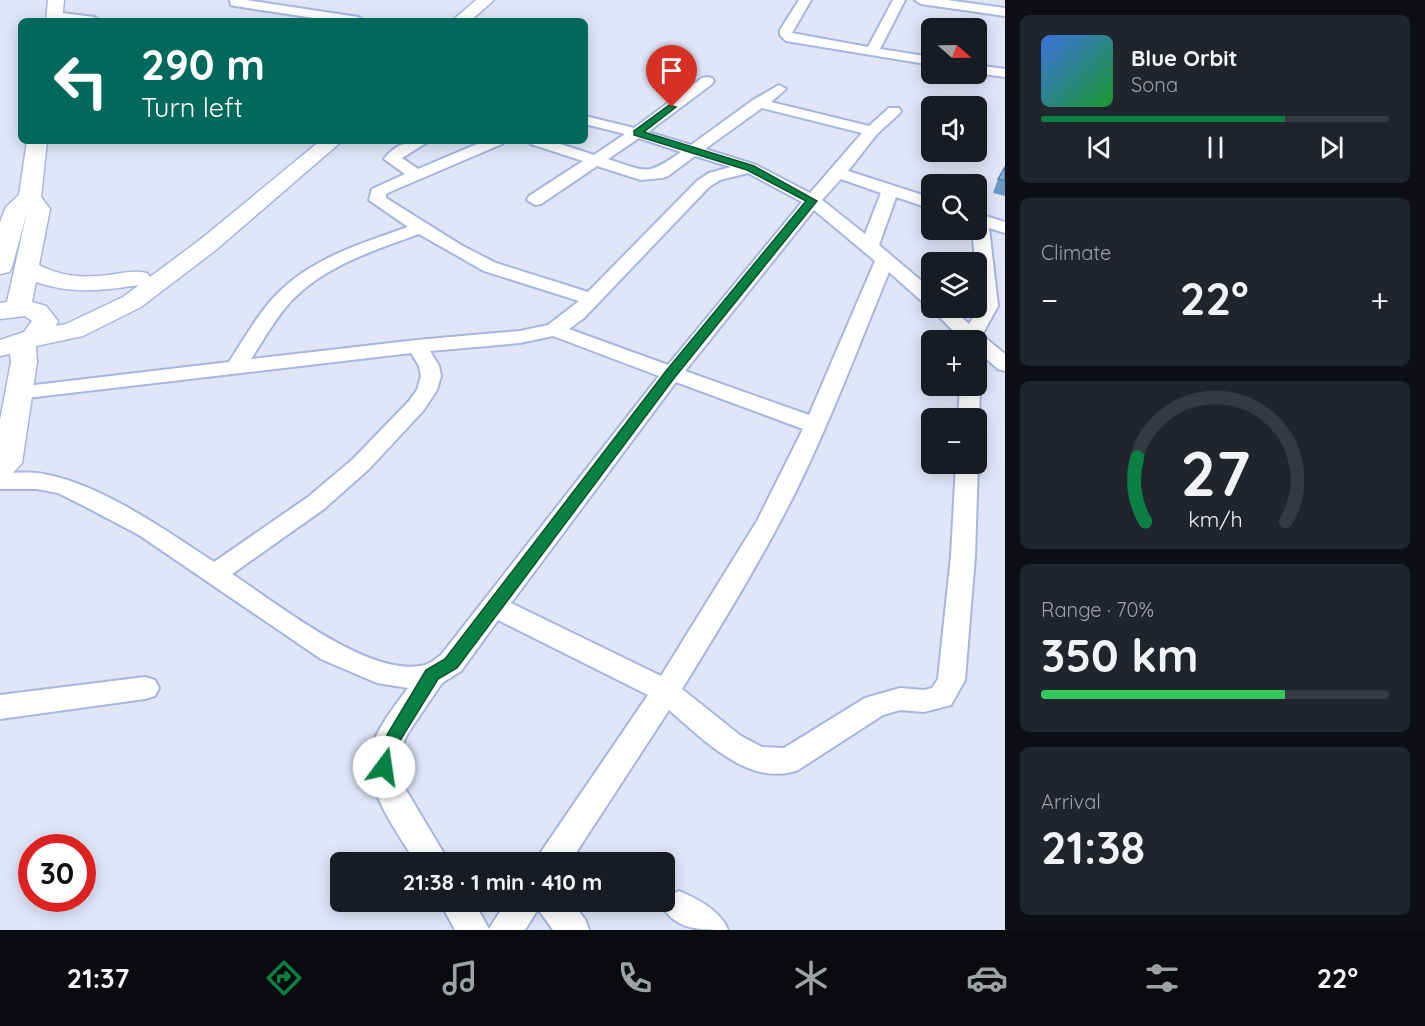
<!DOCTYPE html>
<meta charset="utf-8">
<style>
:root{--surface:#171b24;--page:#20242c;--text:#f1f3f6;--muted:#9ea1a6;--line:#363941;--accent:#0b8043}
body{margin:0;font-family:Quicksand,sans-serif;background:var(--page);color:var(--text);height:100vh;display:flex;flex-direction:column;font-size:22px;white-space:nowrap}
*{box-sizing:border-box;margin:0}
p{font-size:20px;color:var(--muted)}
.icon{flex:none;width:33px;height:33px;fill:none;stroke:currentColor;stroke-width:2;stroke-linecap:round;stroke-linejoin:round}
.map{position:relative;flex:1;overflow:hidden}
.panel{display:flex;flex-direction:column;gap:15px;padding:15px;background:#0d0f14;width:420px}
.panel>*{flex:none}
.top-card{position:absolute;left:18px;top:18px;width:570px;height:126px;border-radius:9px;box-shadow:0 3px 15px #0003;background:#00695c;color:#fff;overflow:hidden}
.needle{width:39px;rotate:110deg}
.buttons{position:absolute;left:921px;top:18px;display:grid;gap:12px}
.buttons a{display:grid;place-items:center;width:66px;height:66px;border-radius:9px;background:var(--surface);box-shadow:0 3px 15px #0003;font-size:30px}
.speed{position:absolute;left:18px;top:834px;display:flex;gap:12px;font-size:30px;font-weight:700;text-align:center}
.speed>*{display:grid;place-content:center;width:78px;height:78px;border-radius:50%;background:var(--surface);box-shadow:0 3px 15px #0003;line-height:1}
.speed .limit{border:9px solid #d22;background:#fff;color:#111}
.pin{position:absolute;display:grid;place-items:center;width:51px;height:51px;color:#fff;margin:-62px -26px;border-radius:50% 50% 50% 0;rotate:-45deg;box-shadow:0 0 6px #0007}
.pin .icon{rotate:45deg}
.me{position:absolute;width:66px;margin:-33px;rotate:14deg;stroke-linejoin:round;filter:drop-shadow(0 0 4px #0008)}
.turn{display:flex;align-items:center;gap:21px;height:126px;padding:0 24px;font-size:27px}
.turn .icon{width:78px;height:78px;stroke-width:2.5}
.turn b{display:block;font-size:42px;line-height:51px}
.big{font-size:45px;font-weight:700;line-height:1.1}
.panel .tile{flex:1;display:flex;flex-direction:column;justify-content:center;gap:9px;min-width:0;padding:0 21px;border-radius:9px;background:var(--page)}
.panel .dial{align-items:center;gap:0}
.dial svg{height:156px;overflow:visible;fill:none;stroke:var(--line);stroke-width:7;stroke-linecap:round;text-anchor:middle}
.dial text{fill:var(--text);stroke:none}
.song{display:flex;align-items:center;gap:18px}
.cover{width:72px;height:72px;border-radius:9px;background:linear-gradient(135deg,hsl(220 70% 55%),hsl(130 70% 35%))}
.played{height:6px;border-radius:3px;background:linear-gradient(90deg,var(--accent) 70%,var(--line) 70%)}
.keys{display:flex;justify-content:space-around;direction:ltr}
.heat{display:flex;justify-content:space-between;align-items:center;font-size:33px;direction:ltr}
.charge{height:9px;border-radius:4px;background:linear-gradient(90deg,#34c759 70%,var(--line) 0)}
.trip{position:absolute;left:330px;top:852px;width:345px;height:60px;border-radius:9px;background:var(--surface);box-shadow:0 3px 15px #0003;font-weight:700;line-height:60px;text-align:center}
.tabs{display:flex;height:96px;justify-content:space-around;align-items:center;background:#090b0e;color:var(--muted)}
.tabs .icon{width:42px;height:42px}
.tabs .on{color:var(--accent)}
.tabs b{font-size:27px;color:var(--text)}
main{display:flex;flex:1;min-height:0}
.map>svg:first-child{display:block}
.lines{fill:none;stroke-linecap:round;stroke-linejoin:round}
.minor-casing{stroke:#a7b6df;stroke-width:4}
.major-casing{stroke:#a7b6df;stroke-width:3}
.minor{fill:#fff;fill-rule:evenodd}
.major{fill:#fff;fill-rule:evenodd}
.wall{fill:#6e98c2}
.building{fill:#80b1e1;stroke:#5a7c9e;stroke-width:1.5}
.route{fill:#0b8043;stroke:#07532c;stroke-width:1.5}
</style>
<main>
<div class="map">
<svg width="1005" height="930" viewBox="0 0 1005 930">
<rect width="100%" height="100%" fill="#e0e6f8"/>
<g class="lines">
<defs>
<path id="minor" d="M230,0H246L358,17L364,21H334L235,6L231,5Z
M799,0H811L792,33L868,47L893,0H905L880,49L932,57V65L786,41L780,35V30Z
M915,0H947L1005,8V16L921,4Z
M54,12L94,17L100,21L50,19L48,16Z
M976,65L1005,69V77L976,73Z
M707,77L712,78L714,81L712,84L648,132L691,145L753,100L779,85L786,89L771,102L869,126L889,108H899L901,111L899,114L877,134L848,171L932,198V209L896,197L879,245L932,290V306L925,304L889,272C859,345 831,420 796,491C762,559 722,624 682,689L741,736L762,747L784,748L865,698L900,688L924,690L932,688L938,679L951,556L956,464H976V461L978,464L975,556L965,680L951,705L924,712L900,710L883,715L798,770C749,788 703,739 669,710L570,862H537L541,852L648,695L498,620L461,671L442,683L408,733L398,754V766L406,790L449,862H416C399,836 362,784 370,752C376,729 394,707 408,688L377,683L321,659L139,535L86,507L58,493L37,489H0V473C12,473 25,472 37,473C95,480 165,530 214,562L308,497L353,459L409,401L417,390L421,376L419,366L411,353L18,399L11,398L8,393L11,388L18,387L229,362C245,338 259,311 280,291C315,257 363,243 408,227L369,200L372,189L405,174L384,159C396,143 410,141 429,141L402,158L418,169L484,141H505L502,144L392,191L386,194V198L461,245L496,263L588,292L697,181L709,173L731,167L695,156L668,176L662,178L641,180L597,166L541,204L535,205L527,200L529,196L583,161L531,144L528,141H551L594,155L625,134L585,124V116L634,128L702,78ZM762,108L862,133L810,193L756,165L705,149ZM639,138L681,152C647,176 647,172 608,159ZM748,173L802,202L668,365L569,329L584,318L709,187L720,180ZM841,179L881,193L865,234L822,200ZM814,210L875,261L809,415L685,371ZM419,234L484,271L579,301L548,325L520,331L417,340L251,359C264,339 276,317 293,299C327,265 375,250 419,234ZM553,336L659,376L441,655C437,658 431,663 425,665C370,679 277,603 232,574L324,509L369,469L423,411L437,390L441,376L439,366L430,351L520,343ZM676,382L803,429L757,521L661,676L511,603Z
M976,213L1005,222V233L989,228L998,306L982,335L1005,354V371L998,369L976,350V340H962L931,308H951L969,324L980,306L972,230H976Z
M976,381L980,386L979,418L976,421V418H958L960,386H976Z
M145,677L155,680L159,688L155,696L145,699L0,719V695Z
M679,891C698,899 721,911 728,930C701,930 676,930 663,907L668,896Z
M440,902H474L489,929L506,902H571L585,919L589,930H553L538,909L525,930H455Z"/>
<path id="major" d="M48,0H64L62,21H46Z
M476,0H494L470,21H452Z
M27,141H47L41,197L50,209L39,265C62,277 83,278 109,275C122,273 134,270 147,273L150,277L201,239L320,141H342L217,249L141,307L83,336L36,346L37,362L22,463L11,475L0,478V420L11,362L10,354L0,356V340L24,332L32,321L25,316L0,319V303L7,302L27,212L12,267L9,272L0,274V222L6,207L19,195ZM36,282C71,294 102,291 139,285L123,297L66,324L56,326L58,321L46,306L32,302Z"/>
</defs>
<use href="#minor" class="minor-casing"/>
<use href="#major" class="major-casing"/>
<use href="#minor" class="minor"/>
<use href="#major" class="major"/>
</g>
<path class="wall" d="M1005,167V196L993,193L998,179Z"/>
<path class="building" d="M1005,167V181L998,179Z"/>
<path class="route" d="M669,105L676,107L644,132L754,166L817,201L675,377L457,668L438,679L396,747C392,756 395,764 391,772L384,775L378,772L375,755L426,670L445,659L666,371L806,201L747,170L634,135V131Z"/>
</svg>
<div class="buttons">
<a><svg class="needle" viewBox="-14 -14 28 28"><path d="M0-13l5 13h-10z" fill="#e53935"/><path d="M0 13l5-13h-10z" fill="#9ea1a6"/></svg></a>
<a><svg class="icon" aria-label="sound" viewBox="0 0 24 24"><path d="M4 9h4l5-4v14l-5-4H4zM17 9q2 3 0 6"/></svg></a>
<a><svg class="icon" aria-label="search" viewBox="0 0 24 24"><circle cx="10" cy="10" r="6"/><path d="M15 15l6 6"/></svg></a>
<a><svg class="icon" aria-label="layers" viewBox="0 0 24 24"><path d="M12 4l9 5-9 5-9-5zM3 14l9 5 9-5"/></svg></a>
<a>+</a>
<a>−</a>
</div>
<div class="speed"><div class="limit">30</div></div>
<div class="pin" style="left:672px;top:107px;background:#d93025"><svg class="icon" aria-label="arrive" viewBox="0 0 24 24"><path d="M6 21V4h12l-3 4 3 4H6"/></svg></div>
<svg class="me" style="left:384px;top:767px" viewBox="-20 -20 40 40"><circle r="19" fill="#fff"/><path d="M0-13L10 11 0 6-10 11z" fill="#0b8043"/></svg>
<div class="trip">21:38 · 1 min · 410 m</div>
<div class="top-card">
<div class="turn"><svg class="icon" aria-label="left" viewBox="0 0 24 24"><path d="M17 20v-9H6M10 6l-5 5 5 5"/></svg><div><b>290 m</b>Turn left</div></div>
</div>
</div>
<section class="panel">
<div class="tile">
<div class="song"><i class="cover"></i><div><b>Blue Orbit</b><p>Sona</p></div></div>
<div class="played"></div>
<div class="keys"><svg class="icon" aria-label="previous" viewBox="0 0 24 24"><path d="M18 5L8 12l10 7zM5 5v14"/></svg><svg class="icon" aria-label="pause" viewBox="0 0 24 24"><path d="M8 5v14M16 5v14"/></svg><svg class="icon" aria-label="next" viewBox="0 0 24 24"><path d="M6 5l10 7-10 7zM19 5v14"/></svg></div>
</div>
<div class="tile"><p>Climate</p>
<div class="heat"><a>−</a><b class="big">22°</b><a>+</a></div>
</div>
<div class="tile dial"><svg viewBox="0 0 100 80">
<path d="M14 69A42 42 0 1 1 86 69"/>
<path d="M14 69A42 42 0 0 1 10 36" stroke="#0b8043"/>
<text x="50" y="56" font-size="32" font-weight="700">27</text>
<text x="50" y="72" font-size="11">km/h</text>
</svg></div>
<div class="tile"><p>Range · 70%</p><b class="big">350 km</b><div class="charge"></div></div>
<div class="tile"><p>Arrival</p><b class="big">21:38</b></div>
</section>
</main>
<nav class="tabs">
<b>21:37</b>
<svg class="icon on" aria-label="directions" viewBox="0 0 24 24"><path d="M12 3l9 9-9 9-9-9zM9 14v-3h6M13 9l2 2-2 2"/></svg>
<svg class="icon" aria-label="music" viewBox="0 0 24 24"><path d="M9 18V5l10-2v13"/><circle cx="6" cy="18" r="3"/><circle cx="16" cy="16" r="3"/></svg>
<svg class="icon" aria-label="phone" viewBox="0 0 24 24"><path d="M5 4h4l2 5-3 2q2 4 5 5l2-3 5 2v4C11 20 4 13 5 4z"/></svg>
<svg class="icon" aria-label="climate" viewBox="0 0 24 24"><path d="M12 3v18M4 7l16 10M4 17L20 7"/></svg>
<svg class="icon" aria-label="car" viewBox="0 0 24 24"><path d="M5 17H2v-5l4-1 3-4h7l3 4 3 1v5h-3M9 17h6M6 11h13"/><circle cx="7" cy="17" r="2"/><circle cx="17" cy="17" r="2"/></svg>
<svg class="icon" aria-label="filters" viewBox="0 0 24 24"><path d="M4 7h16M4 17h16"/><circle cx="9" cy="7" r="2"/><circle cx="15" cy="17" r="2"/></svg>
<b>22°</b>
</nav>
